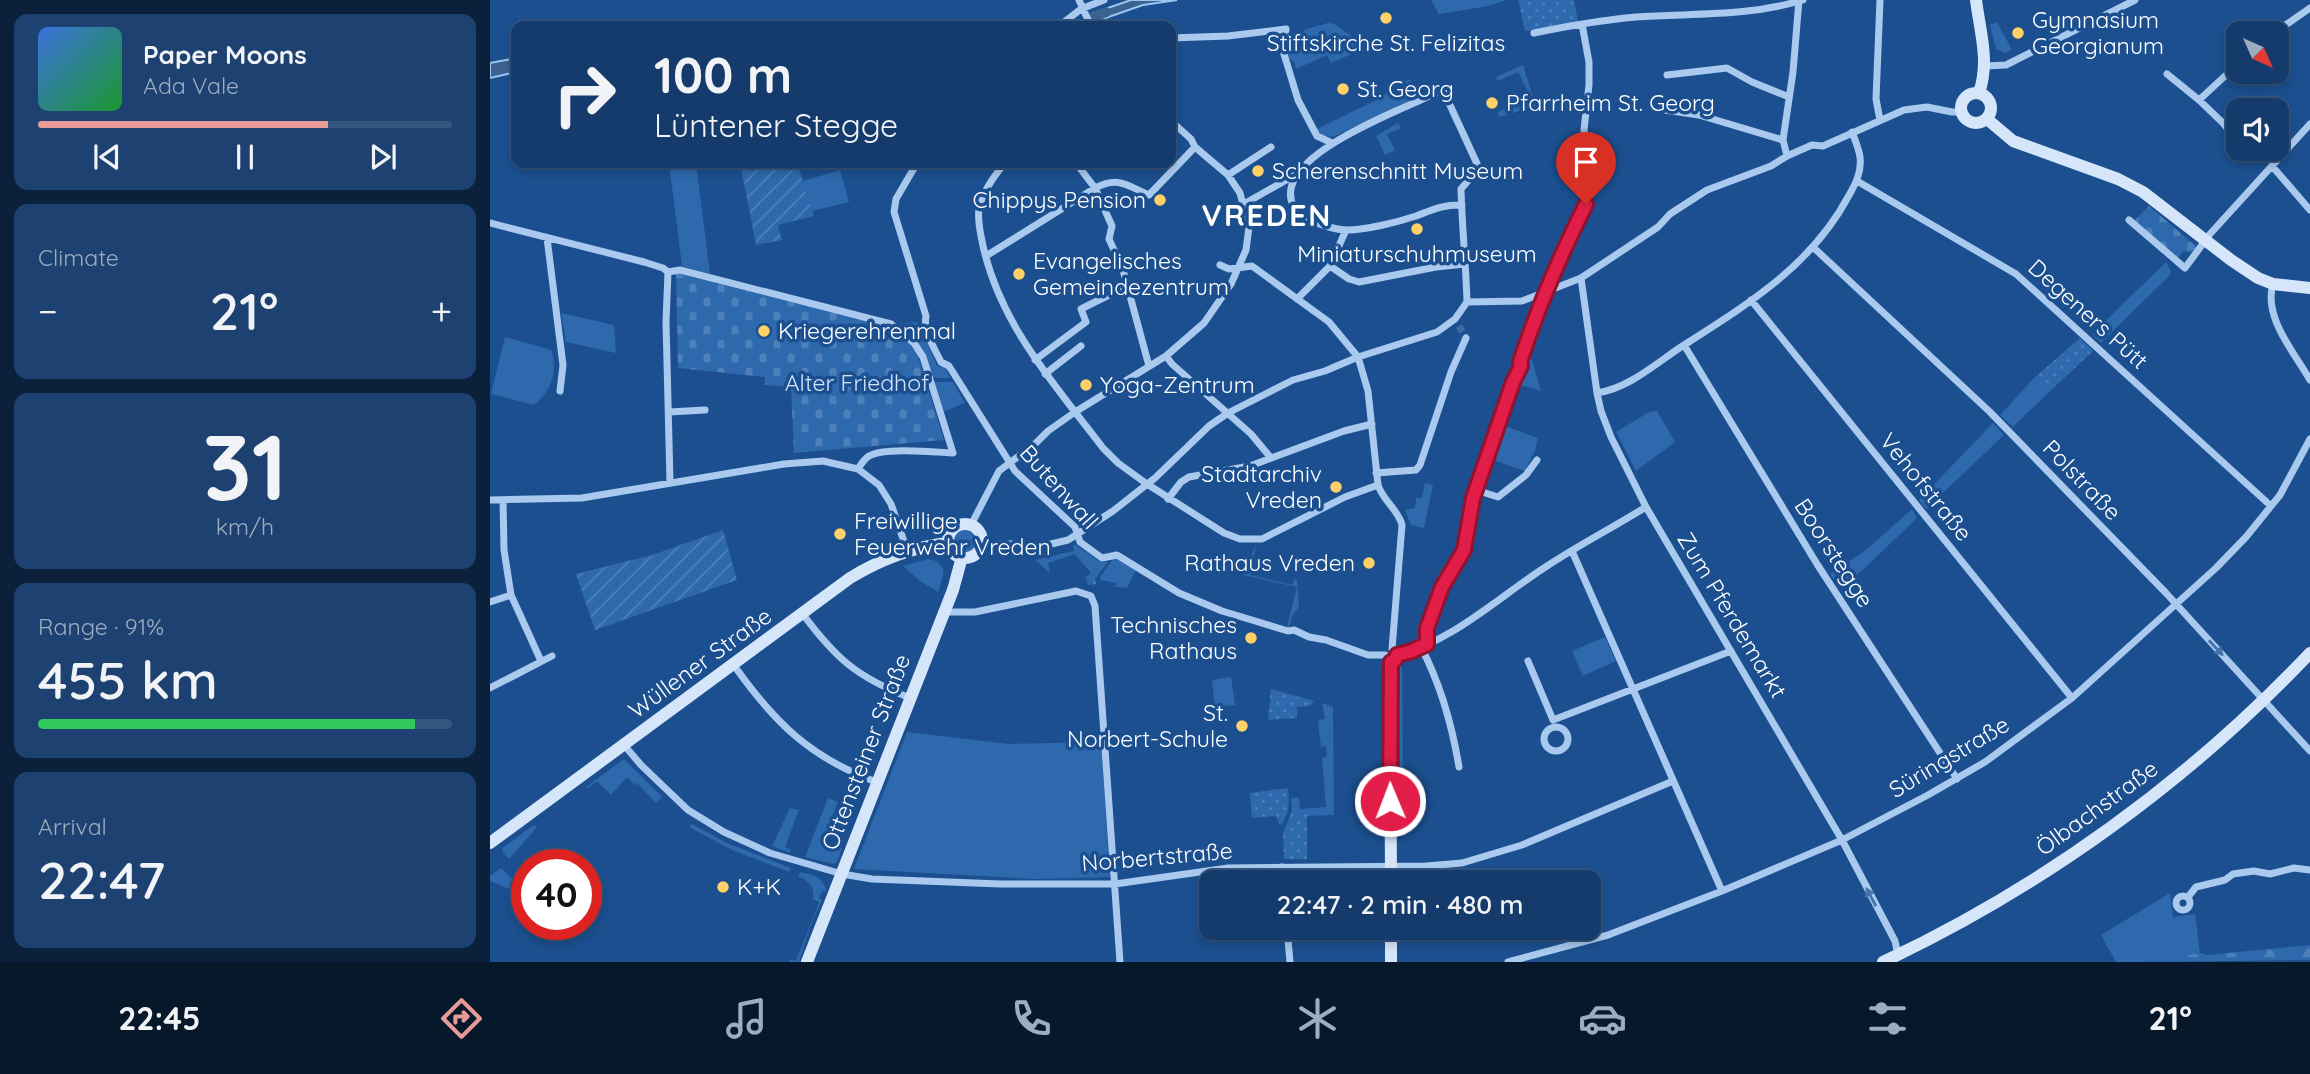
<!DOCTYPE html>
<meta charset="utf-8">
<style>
:root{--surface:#143b6b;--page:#1d4271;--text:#f1f3f6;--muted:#9dadc1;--line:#33557e;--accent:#e69b98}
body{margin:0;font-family:Quicksand,sans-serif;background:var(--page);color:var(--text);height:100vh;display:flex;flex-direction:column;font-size:26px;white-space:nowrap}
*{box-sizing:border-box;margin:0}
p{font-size:23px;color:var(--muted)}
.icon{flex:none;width:38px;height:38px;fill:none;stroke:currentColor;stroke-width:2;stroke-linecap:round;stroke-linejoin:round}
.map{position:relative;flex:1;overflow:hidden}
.side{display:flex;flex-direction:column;gap:14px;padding:14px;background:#0b203b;width:490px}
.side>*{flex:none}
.guide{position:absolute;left:21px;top:21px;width:665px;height:147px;border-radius:14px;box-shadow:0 4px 10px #0003,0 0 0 2px var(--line);background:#143b6b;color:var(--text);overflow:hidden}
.needle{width:46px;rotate:135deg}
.tools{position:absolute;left:1736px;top:21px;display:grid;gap:14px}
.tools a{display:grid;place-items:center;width:63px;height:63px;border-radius:14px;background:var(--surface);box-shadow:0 4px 10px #0003,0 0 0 2px var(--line);font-size:35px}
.speed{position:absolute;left:21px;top:849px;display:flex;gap:14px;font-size:35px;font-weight:700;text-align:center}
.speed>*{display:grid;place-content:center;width:91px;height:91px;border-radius:50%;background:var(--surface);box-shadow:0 4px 10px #0003,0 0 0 2px var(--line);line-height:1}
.speed .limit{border:10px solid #d22;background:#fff;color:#111}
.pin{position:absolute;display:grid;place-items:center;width:60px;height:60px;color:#fff;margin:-72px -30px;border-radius:50% 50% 50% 0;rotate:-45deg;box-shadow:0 0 7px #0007}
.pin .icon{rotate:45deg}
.me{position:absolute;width:77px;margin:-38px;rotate:359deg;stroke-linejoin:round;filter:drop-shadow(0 0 5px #0008)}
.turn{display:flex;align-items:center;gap:24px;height:147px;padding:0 28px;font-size:32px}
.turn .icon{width:91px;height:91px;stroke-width:2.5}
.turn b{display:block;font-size:49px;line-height:60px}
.big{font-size:52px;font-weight:600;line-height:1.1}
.side .card{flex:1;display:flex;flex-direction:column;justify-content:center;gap:10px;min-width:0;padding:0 24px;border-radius:14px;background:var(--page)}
.side .dial{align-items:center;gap:0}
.dial b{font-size:91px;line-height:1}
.song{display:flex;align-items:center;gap:21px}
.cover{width:84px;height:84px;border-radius:10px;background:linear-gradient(135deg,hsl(220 70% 55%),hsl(130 70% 35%))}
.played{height:7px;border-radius:4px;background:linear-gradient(90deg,var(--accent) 70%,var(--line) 70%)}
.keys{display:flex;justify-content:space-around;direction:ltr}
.heat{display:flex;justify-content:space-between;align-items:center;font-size:38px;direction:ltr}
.charge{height:10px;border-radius:5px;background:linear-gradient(90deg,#34c759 91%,var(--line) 0)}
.trip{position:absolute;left:709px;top:870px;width:402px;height:70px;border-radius:14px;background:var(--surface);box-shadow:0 4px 10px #0003,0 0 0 2px var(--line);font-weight:600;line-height:70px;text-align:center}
.tab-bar{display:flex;height:112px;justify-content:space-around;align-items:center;background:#08182b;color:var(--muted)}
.tab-bar .icon{width:49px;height:49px}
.tab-bar .selected{color:var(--accent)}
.tab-bar b{font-size:32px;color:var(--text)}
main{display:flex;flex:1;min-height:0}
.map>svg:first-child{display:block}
.grass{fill:#2e69ad}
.forest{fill:url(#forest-firs)}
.cemetery{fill:url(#cemetery-stones)}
.park{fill:url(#park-dots)}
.garden{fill:url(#garden-furrows)}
.water{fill:#3c6290;stroke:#9cc4f0;stroke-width:2}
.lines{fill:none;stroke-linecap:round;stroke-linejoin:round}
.canal{stroke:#3c6290;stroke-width:10}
.street-tunnel{stroke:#3d69a0;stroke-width:7;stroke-dasharray:7 3.5;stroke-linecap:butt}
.street{stroke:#a9c9ee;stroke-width:7}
.secondary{stroke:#d6e6fa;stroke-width:12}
.oneway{fill:#4674ac}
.route-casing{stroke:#92132f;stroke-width:18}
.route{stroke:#e11d48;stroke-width:12}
.poi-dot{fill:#ffd166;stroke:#1b4f8f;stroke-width:2.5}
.labels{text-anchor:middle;stroke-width:7;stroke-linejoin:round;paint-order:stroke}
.poi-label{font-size:23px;fill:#fff;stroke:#1b4f8f;text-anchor:start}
.street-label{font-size:23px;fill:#fff;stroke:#1b4f8f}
.park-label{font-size:23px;fill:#cfe3fa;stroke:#1b4f8f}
.district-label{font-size:30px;font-weight:bold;letter-spacing:2px;fill:#fff;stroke:#1b4f8f}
</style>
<main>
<section class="side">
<div class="card">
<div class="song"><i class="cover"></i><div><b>Paper Moons</b><p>Ada Vale</p></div></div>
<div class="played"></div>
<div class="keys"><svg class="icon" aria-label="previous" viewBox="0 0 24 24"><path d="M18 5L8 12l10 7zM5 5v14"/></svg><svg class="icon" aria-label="pause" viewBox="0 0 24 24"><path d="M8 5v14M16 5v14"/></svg><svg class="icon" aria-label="next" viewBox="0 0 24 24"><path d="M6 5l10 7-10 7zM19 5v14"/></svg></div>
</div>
<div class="card"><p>Climate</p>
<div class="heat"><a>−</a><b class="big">21°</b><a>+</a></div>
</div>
<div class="card dial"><b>31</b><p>km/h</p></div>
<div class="card"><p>Range · 91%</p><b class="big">455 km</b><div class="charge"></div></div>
<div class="card"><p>Arrival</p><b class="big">22:47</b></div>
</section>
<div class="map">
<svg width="1820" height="962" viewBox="0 0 1820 962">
<defs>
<pattern id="forest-firs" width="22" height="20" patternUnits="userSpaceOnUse" patternTransform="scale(1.75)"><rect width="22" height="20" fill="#2e69ad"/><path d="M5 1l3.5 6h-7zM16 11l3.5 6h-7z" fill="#4d80b9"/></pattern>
<pattern id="cemetery-stones" width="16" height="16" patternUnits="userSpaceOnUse" patternTransform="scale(1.75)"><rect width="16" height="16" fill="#2e69ad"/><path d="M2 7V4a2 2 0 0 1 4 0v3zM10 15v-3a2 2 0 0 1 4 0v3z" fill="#4d80b9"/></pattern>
<pattern id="park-dots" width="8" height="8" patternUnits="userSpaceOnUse" patternTransform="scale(1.75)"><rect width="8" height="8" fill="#2e69ad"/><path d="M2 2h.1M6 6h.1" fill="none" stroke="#4d80b9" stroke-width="1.8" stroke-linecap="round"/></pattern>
<pattern id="garden-furrows" width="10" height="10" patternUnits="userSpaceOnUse" patternTransform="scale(1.75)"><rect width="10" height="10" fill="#2e69ad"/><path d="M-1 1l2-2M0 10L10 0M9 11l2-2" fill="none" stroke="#4d80b9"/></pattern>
</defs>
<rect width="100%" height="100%" fill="#1b4f8f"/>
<path class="grass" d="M941,0H1017L998,6L949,14Z
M1507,22L1522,50L1515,53L1506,49L1500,25Z
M838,23L844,24L878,47L841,63L837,55L806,69L805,63L797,57L798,53L802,49L803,39L816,29Z
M1033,65L1046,106L1009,117L1008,112L1035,99L1034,95L1038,92L1028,72L1008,81L1006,77Z
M920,79L928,97L847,135L840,137L830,134L827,129L884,101Z
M908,123L911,128L897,134L905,150L895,155L886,136Z
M179,163H206L220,274L192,266Z
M350,170L359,202L322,211L313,181Z
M1676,262L1681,272L1679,276L1611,343L1602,334Z
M71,313L124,325L126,353L76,342Z
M425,322L429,324L447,366L456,368L460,378H442L427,341L407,325Z
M15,337L61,350C69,370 61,392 44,405L1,394Z
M1035,356L1042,360L1051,391L1027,384Z
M1543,379L1558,393L1523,427L1510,415Z
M443,382H463L475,403L452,412Z
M1167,411L1185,442L1146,471L1126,432L1159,412Z
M1503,423L1514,435L1436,509L1429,500Z
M1012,425L1048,438L1045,451L1035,471L1000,459Z
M935,483L943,485L934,528L921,525L915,510L925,508L926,498H932Z
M1422,509L1427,518L1358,584L1349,587L1340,574L1376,550Z
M463 541a11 11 0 1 1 22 0a11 11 0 1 1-22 0Z
M766,544L760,575L803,585L804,579L807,580L809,607L802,616L799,628L797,627L807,587L753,575Z
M624,558L646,570L637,588L625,587L626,583L611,580L610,577Z
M438,559L446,561L453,568V576L448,592L430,581L413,566Z
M1115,637L1126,661L1093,676L1082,651Z
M912,662L913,776H910L909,665Z
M741,677L745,705L725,707L722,680Z
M832,703L843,707L844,815L817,816V811H802L801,798H809L810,809L836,807L832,758L837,757L836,746L831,747L828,720L835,719Z
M417,732L519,744L611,742L620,877L546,879L364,869Z
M134,759L172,797L166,803L147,783L145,785L137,777L121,795L107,781L98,788L96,787Z
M338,798L348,802L333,841L352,848L347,862L343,864L315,857Z
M300,808L309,810L295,847L301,850L300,853L282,846Z
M202,824L239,844L301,868L299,872L242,850L199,827Z
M44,825L47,827L19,859L13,853L12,848Z
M11,868L37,892V896L0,881V876Z
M310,872C323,875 332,876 336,890V892L332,891L329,898L332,900L321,924L309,962H299L300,959L306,961L329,902L323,899C325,887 319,881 308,876Z
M1680,893L1683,917L1705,914L1710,953L1653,962H1626L1611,935Z"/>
<path class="forest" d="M583,545H586L610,562H618L605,579L606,584L598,585L596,577L601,573L585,554L558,563L560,573L545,560L584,551Z
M1820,945V960L1653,962L1710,953L1717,955Z"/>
<path class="cemetery" d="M1659,206L1707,247L1700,253L1694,251L1688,257L1644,221Z
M186,273L400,327L421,345L428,356L454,440L304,453L301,387L275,385V377L188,368Z"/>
<path class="park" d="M1028,0H1084L1088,22L1035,31Z
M1590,338L1603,351L1558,393L1543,379Z
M781,689L824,701L820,706L807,707V718L778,720Z
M798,788C799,802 800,815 790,826L786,816L762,818L760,793Z
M802,811H817V859H794L793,833Z"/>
<path class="garden" d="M250,163H307L324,216L288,225L292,240L266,245Z
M233,530L247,580L105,630L86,574L162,555Z"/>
<path class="water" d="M641,0H687L653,5L607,21L603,13Z
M26,58V72L0,78V63Z"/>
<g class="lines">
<path class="canal" d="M595,26L606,16L616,12"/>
<path class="street-tunnel" d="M969,326L976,338"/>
<path class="street" d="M589,0L601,26
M1390,0L1386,99L1390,120
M569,26L591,9L614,0
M1044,33C1078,26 1112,20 1146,17C1203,13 1257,17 1313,0
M1784,33L1820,8
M681,38L738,36L796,29L794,54L808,100L827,136L842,143
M1748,64L1709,100L1733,123L1748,143
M1495,66L1516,65L1645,0
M1677,74L1709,100
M1177,75L1237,68L1262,82L1299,97
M1175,110L1209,115L1293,140
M1753,149L1755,152
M1297,156L1293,140L1303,72L1309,0
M427,163L406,199L404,212L436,316C433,332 444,347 451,362L459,366L525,471L585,527L590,542L612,558L627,555L689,593L732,611L798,631L804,630L819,637L836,640L878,655H895
M515,163C504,176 492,192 489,209C487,221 491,235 493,246C511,326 565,385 613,448L628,463L657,484L734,533L750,539H772L855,497L888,485
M586,163L605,188C629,176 636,185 659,195L705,147
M1782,166L1820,210
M738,175L781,147
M1367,181L1526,274L1781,506
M754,204L805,175
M972,205C955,204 942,210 926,216C908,222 876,230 857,230C844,230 811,220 804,207C776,156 922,106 953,90L989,168L971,189C972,227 976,265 977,302
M1639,220L1695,268L1720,234L1820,124
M0,223L154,262L173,268L178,272
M57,238L73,365L70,391
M1324,248L1500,412L1676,593L1820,751
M496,256L605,188L622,226L619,239L633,270L659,366
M730,265L739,269L762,266L839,322L868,357L878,391L888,485C893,501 908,509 912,525L902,649
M840,266L859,279L869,282L946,267L975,264
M178,272L190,270L401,324L424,343L433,357L463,453C444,452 395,447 379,456C374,459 371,464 368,469
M178,272L176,322L180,482
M1091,278L1107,393L1111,411L1121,437L1156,507L1352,840L1405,941L1408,955
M1783,284C1773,317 1804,352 1820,380
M807,299L840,266L856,230
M1261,300L1582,698
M977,302L1032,301L1091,278L1168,227L1180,214L1217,190L1281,166L1297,156L1322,145L1333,146L1414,110L1437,107L1462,112H1471
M1194,345L1327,564L1467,779
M676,356L682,364L761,434L781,458
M545,360L596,322L591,309L637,286
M555,374L591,346
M1107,393C1140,388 1166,363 1194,345C1258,304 1321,266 1358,197C1365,185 1372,172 1370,157C1369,149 1365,140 1362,132
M179,412L215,410
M886,473L926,470L930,465L961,372L976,338
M986,490L1008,497L1036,475L1047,460
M678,499L691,482L699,477L760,466L854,431L882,424
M0,500L92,498L294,464L333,461L368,469L389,485L401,504L417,550
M13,500L14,550L21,595L51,661
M481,525L509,471L546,443L558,431L585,412L676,356L714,323L741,284L756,250L759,227L750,193L738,175L705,147L701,139L681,121
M491,544H530L544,548L578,540L623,511L665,478L719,426L738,413L803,380L835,371L868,357L947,332L965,319L977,302
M1082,551L1232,891
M0,602L21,595
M454,612H485L586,591L601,596L605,606L630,962
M312,613C346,659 367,677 420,698
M937,644V628L952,587L974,550L983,498L1023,382L1031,366L1030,362L1069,257L1102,190L1103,179L1094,130L1099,85V62L1092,24
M931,647C951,685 962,725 969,767
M907,655C960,643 1009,597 1054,568C1087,546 1122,528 1156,507
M1038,661L1063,720L1241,651
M243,664C284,722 319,757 386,782
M0,688L62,656
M1054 739a12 12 0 1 1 24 0a12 12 0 1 1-24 0Z
M134,745L151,765L198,810L234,832L280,853L352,874L382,879L510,884H625L738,868L936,866L972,863L1032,845L1183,781
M792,867L794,882
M1686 903a7 7 0 1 1 14 0a7 7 0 1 1-14 0Z
M1698,897L1706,887L1735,880L1743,874L1764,871L1780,874L1804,868L1820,870
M797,928L800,962
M1018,962L1118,935L1232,891L1352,840L1438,795L1495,762L1582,698L1726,568L1756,537L1790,495L1820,439"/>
<path class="secondary" d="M1486,0C1490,32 1500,61 1489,93
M1471 108a15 15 0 1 1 30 0a15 15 0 1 1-30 0Z
M1497,119L1523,141L1628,179L1653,192L1741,260L1768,278L1783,284L1820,288
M458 541a17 17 0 1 1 34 0a17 17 0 1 1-34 0Z
M900,662L901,882
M0,843L360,578C391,559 422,547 458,543
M901,928V962
M317,962L463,590L472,557
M1393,962C1552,887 1699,781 1820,653"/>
</g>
<defs><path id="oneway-solid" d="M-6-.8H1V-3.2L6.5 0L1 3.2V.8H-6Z" transform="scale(1.75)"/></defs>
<g class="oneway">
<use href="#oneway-solid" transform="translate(1726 648) rotate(47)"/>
<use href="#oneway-solid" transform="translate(1381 897) rotate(-118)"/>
</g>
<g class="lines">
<defs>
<path id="route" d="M900,801L901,662L905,660L907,655L922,651L937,644V628L952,587L974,550L983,498L1023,382L1031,366L1030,362C1048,307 1070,256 1096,204"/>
</defs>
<use href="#route" class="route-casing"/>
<use href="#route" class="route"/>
</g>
<g class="poi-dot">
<circle cx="896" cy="18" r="7"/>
<circle cx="1528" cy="33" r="7"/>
<circle cx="853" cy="89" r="7"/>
<circle cx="1002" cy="103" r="7"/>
<circle cx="768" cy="171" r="7"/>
<circle cx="670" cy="200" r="7"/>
<circle cx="927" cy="229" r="7"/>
<circle cx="529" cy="274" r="7"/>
<circle cx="274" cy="331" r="7"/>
<circle cx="596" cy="385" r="7"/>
<circle cx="846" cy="487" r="7"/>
<circle cx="350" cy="534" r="7"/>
<circle cx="879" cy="563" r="7"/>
<circle cx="761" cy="638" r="7"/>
<circle cx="752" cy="726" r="7"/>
<circle cx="233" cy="887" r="7"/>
</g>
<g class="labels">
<g class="poi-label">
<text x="1542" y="28">Gymnasium<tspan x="1542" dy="26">Georgianum</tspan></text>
<text x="896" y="51" text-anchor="middle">Stiftskirche St. Felizitas</text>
<text x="867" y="97">St. Georg</text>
<text x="1016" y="111">Pfarrheim St. Georg</text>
<text x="782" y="179">Scherenschnitt Museum</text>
<text x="656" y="208" text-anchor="end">Chippys Pension</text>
<text x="927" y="262" text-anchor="middle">Miniaturschuhmuseum</text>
<text x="543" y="269">Evangelisches<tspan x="543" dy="26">Gemeindezentrum</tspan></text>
<text x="288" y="339">Kriegerehrenmal</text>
<text x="610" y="393">Yoga-Zentrum</text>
<text x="832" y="482" text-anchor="end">Stadtarchiv<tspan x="832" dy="26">Vreden</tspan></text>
<text x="364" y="529">Freiwillige<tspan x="364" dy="26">Feuerwehr Vreden</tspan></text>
<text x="865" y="571" text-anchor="end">Rathaus Vreden</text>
<text x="747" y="633" text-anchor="end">Technisches<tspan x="747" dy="26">Rathaus</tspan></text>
<text x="738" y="721" text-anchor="end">St.<tspan x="738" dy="26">Norbert-Schule</tspan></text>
<text x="247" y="895">K+K</text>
</g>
<g class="street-label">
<text transform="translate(1598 314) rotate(42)" y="8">Degeners Pütt</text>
<text transform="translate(1592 480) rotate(46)" y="8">Polstraße</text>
<text transform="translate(569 487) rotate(48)" y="8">Butenwall</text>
<text transform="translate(1436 487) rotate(51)" y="8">Vehofstraße</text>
<text transform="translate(1344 553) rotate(57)" y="8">Boorstegge</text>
<text transform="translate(1242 615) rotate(59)" y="8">Zum Pferdemarkt</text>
<text transform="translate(210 663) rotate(-36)" y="8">Wüllener Straße</text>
<text transform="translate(376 752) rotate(-69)" y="8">Ottensteiner Straße</text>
<text transform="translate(1459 757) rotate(-31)" y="8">Süringstraße</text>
<text transform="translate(1607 808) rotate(-36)" y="8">Ölbachstraße</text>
<text transform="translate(667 857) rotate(-5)" y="8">Norbertstraße</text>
</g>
<g class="park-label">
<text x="367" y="391">Alter Friedhof</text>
</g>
<g class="district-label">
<text x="777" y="226">VREDEN</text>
</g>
</g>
</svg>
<div class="tools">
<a><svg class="needle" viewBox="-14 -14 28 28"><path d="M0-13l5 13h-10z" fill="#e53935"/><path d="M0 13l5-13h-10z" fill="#9dadc1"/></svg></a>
<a><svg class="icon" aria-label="sound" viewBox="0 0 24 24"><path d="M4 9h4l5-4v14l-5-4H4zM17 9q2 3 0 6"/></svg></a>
</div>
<div class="speed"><div class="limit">40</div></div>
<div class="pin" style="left:1096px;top:204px;background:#d93025"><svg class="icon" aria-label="arrive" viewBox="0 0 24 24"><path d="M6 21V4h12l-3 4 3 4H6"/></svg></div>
<svg class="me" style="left:900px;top:801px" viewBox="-20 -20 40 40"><circle r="17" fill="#e11d48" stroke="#fff" stroke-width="3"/><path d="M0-11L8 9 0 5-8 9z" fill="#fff"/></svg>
<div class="trip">22:47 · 2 min · 480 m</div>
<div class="guide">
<div class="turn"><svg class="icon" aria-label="right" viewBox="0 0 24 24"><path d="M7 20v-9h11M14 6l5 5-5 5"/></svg><div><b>100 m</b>Lüntener Stegge</div></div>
</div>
</div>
</main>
<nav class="tab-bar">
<b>22:45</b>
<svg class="icon selected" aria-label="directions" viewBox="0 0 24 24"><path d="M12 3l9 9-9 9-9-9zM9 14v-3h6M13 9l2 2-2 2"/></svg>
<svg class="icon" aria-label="music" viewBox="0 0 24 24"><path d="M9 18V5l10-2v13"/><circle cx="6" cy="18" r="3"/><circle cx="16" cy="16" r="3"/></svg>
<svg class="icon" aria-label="phone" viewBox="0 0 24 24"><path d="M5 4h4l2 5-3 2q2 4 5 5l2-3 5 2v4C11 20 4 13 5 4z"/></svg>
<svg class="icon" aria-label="climate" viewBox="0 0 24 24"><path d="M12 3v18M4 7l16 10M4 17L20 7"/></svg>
<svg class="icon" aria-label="car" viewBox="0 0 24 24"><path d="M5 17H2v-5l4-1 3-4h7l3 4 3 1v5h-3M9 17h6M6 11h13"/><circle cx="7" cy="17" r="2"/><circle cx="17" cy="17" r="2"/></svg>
<svg class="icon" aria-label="filters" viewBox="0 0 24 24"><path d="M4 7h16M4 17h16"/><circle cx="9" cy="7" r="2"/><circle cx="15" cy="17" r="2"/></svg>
<b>21°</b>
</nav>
